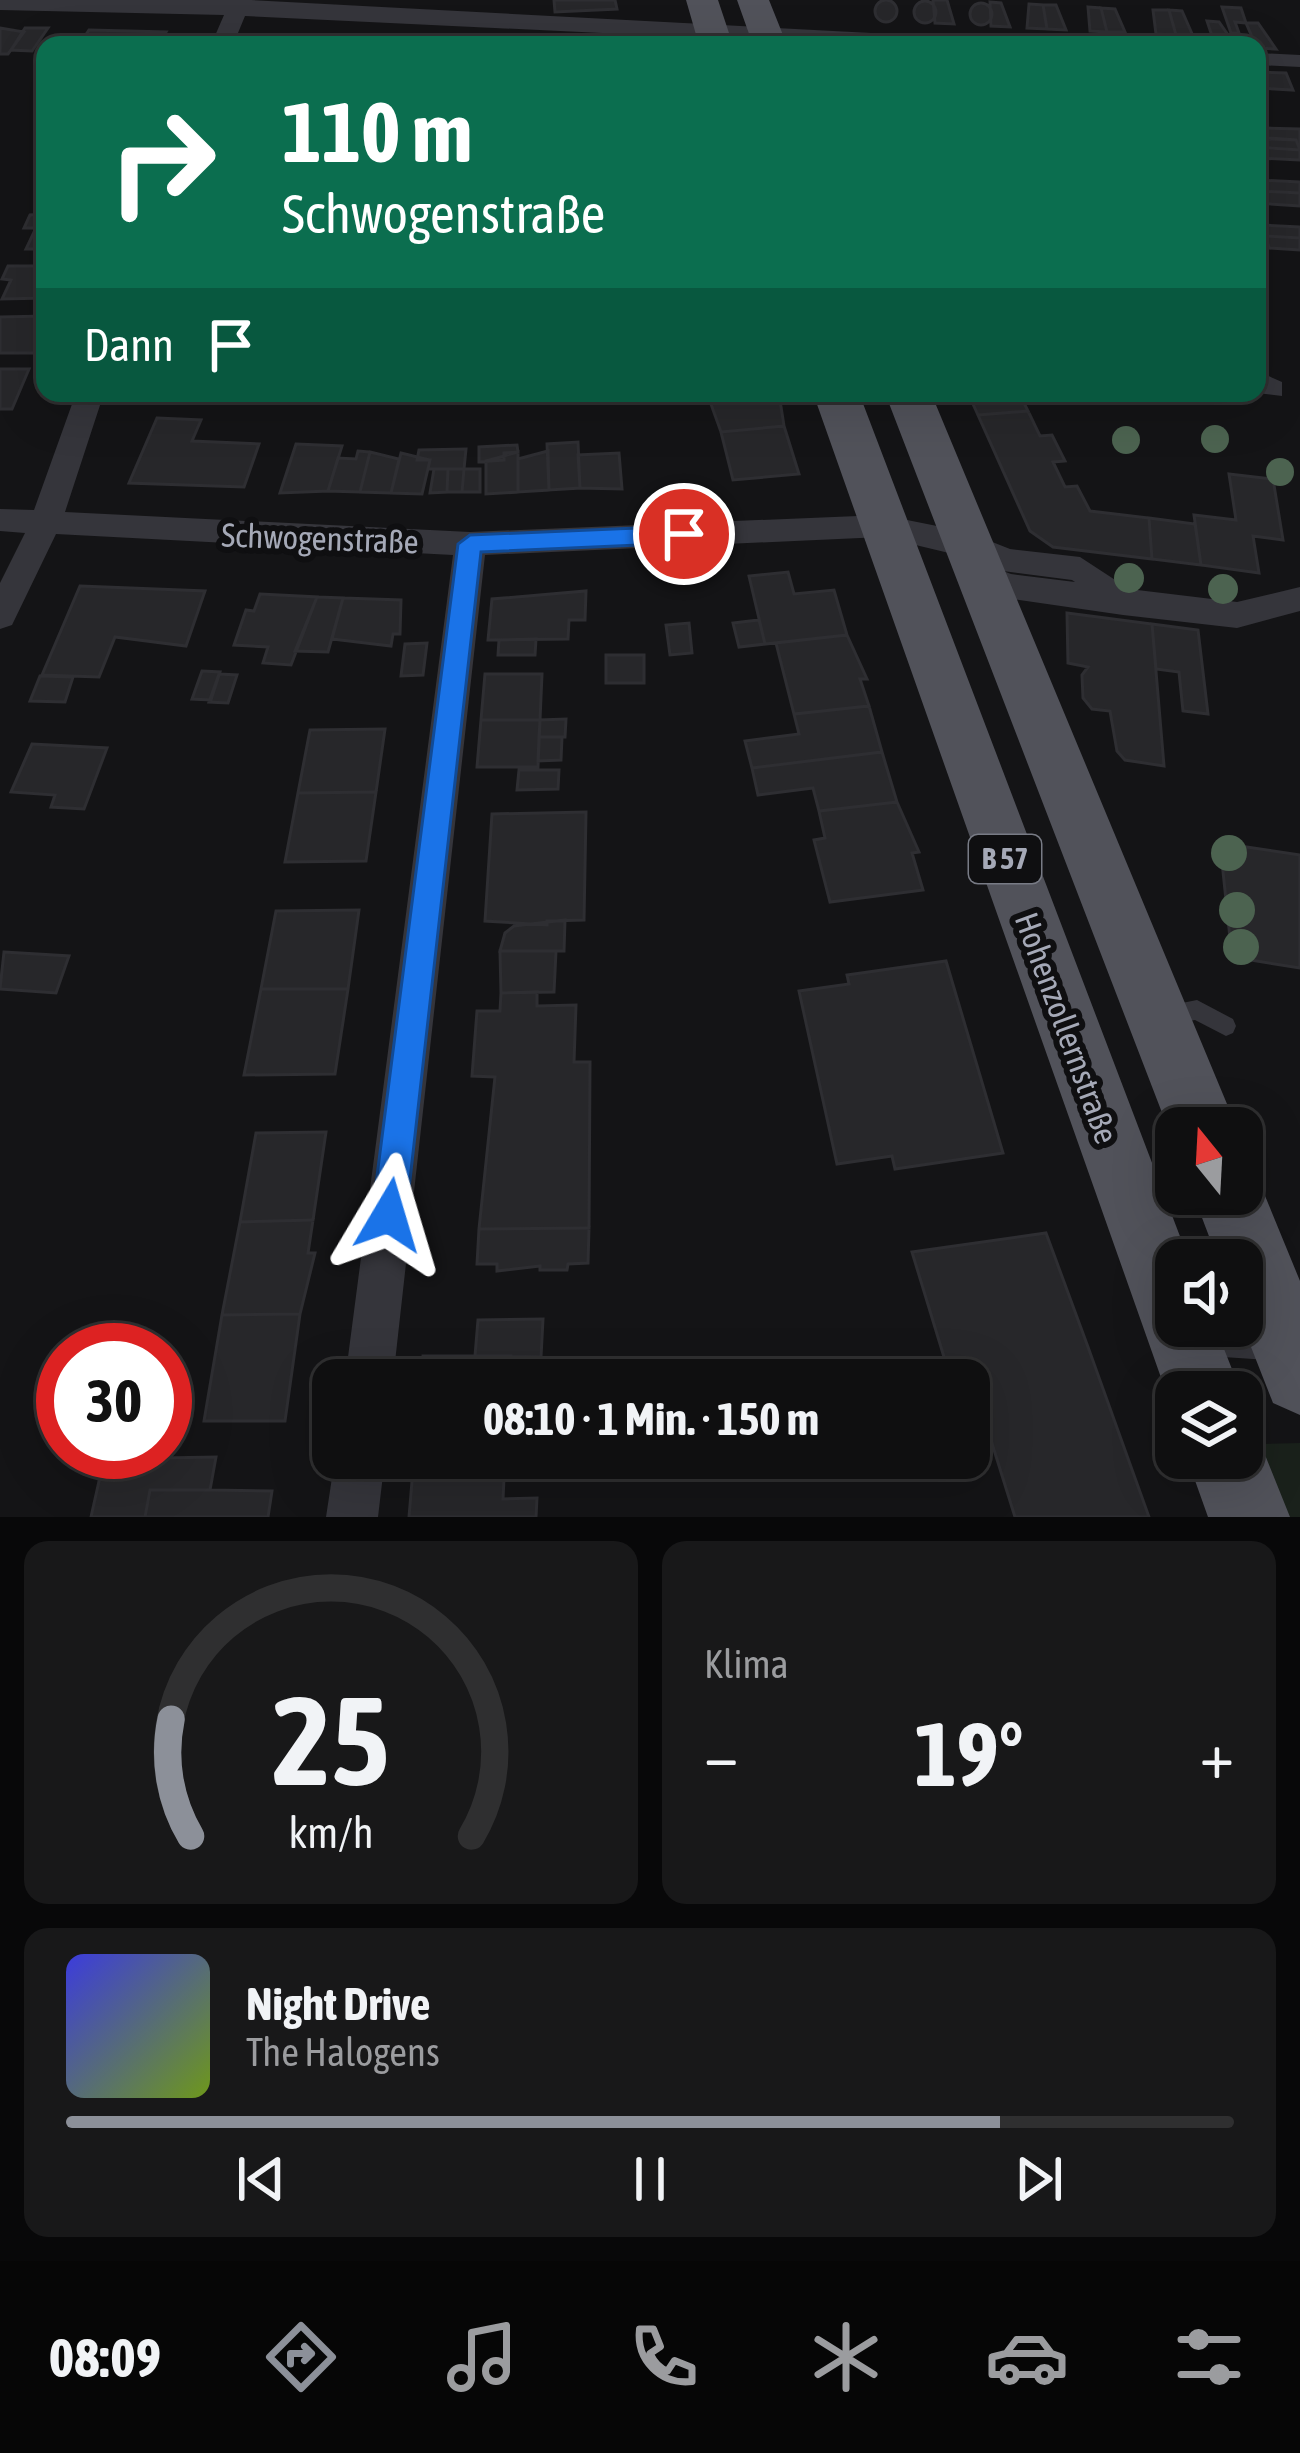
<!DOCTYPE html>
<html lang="de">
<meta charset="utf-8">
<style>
:root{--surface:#0f0f10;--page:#181819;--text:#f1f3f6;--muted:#9b9c9f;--line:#2f2f30;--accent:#8c9099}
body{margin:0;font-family:"Asap Condensed",sans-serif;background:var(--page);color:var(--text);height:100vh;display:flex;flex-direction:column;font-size:45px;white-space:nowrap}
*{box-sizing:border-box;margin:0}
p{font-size:39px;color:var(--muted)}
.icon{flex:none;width:66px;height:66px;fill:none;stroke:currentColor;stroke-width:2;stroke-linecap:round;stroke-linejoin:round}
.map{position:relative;height:1517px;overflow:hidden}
.panel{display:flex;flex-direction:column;gap:24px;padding:24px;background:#080809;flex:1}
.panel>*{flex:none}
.guide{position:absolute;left:36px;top:36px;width:1230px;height:366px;border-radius:24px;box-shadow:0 12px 48px #0002,0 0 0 3px var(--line);background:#0b6e4f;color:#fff;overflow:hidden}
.needle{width:78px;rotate:342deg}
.buttons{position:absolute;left:1155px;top:1107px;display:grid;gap:24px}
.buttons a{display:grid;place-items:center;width:108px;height:108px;border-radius:24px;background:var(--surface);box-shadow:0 12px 48px #0002,0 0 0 3px var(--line);font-size:60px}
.speed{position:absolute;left:36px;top:1323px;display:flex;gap:24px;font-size:60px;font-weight:700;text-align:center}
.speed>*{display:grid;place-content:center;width:156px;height:156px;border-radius:50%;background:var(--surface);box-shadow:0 12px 48px #0002,0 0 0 3px var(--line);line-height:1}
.speed .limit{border:18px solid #d22;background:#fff;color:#111}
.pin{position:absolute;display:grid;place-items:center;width:102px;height:102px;color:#fff;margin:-51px;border:6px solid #fff;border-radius:50%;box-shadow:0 3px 12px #0007}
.me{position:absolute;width:132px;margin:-66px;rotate:7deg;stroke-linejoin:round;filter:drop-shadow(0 0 9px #0008)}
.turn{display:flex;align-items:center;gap:42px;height:252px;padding:0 48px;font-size:54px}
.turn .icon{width:156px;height:156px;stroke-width:2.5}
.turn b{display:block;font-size:84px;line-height:102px}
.then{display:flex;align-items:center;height:114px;padding:0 48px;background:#0003;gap:24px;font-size:45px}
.big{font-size:90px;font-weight:700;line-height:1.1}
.panel .widget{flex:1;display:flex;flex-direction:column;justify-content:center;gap:18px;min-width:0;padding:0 42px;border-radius:24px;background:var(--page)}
.panel .dial{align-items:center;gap:0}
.dial svg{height:312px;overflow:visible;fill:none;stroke:var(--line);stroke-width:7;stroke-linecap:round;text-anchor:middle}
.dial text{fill:var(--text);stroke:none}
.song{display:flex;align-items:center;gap:36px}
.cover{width:144px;height:144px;border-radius:18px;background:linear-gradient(135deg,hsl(240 70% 55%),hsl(80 70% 35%))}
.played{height:12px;border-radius:6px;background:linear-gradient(90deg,var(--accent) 80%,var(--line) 80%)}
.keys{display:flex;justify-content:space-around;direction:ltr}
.heat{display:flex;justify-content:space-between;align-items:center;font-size:66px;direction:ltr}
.panel .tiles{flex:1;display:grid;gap:24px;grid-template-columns:1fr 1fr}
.widget:last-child{grid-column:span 2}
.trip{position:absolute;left:312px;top:1359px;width:678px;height:120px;border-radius:24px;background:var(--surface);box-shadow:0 12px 48px #0002,0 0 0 3px var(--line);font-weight:700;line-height:120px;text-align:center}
.menu{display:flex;height:192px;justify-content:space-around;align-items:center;background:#060606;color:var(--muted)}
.menu .icon{width:84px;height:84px}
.menu .on{color:var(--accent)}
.menu b{font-size:54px;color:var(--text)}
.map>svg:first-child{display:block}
.green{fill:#1a211b}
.building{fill:#27272a;stroke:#2e2e32;stroke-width:3}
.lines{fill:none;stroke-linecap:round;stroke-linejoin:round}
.lane{fill:#35353b;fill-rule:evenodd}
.street{fill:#35353b;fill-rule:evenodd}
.primary{fill:#51525a;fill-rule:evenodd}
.tree{fill:#4c6350}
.route{fill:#1a73e8;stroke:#114b97;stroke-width:3}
.labels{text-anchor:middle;stroke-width:12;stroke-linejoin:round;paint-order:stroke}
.shield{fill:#0f0f11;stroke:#787b85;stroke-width:3}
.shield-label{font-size:30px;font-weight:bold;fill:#a5a9b7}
.street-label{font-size:33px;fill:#a5a9b7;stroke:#0f0f11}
</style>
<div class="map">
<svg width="1300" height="1517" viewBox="0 0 1300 1517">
<rect width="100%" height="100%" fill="#141416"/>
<path class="green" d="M1300,1443V1517H1253L1242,1458L1260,1444Z"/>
<path class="building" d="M554,0H615L617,9L555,12Z
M933,0H947L954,24L935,23Z
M875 11a11 11 0 1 1 22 0a11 11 0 1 1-22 0Z
M914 12a11 11 0 1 1 22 0a11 11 0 1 1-22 0Z
M990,2L1001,3L1010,27L991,26Z
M970 14a11 11 0 1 1 22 0a11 11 0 1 1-22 0Z
M1029,4L1043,5L1047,29L1027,28Z
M1043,5H1056L1066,30L1047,29Z
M1088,7L1101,8L1107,32L1090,31Z
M1222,7L1241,8L1246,23L1235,22L1239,33H1231Z
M1101,8L1115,9L1125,32H1107Z
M1153,10H1169L1176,35L1156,34Z
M1169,10L1182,11L1193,36L1176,35Z
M1207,21L1219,22L1235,45H1215Z
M1246,23H1258L1276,49L1257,48Z
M0,28L24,32L8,54H0Z
M25,28H48L32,51L11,50Z
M89,30L166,32L158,45H79Z
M1257,72L1286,73L1293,90L1257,88Z
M1264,128L1300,129V150L1296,140L1268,139Z
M1257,137L1296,140L1300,150L1257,147Z
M1257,147L1300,150V160L1257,158Z
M1257,180L1300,182V193L1257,191Z
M1257,191L1300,193V206L1257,203Z
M45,214V249H26L36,228H24L30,215Z
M1262,225L1300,227V238L1266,236Z
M1266,236L1300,238V250L1269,248Z
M8,266H45V298L2,299L11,280L2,279Z
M45,316L36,353H0V317Z
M0,369H29L12,409H0Z
M707,393H774L779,394L784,426L721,432Z
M968,393H1019L1028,411L978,415Z
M1028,411L1040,436L1052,435L1065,461L1053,462L1065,487L1077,486L1090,511L1149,518L1152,559L1053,547L1030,531L978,415Z
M157,418L201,420L192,441L259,444L244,487L129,483Z
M784,426L799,474L733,480L721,432Z
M578,442L580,488L549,490L547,444Z
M296,444L342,446L328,491L280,493Z
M517,445L518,452L504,453V460L479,462V447Z
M466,449L464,469H428L430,460H417L419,450Z
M358,451L370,452L360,492L328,491L338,458L356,459Z
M548,451L549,490L518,492V459Z
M370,452L399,459L391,493L360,492Z
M518,452V492L486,494V461Z
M401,453L430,460L422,494L391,493Z
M619,453L622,489L580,488L578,455Z
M434,469H448L447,492L430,493Z
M448,469H464L462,492H447Z
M464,469H480V492H462Z
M1229,474L1273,479L1283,540L1253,536L1259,573L1201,565L1194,515L1236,520Z
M1149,518L1195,524L1201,565L1152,559Z
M788,572L794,594L834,590L847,635L765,644L749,576Z
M80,586L205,591L186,646L115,637L99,677L42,675Z
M586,591L585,620H569L568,639L488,640L492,599Z
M260,594L317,597L291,665L263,663L268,647L234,645L246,610L254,611Z
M317,597L343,598L328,652L295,651Z
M343,598L401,600L400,634H393L391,646L332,639Z
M1067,613L1152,624L1164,766L1125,760L1117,751L1110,711L1092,709L1083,698L1082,675L1088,667L1068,663Z
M759,620L765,644L739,647L733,623Z
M689,623L692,653L670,655L666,625Z
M1152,624L1198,630L1208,714L1183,711L1179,672L1156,669Z
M847,635L867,679H860L869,706L794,714L776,643Z
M536,639L535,655H498L499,640Z
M427,643L423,675L401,676L405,644Z
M606,655H644V683H606Z
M202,671L220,672L211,700L192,699Z
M219,674L237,675L228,703L209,702Z
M485,674H542L540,720H481Z
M40,676L73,677L65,702L30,701Z
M869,706L882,752L752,768L745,741L799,734L794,714Z
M566,719L565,737H539L540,720Z
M481,720H540L538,767H477Z
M385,729L376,792L298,793L310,730Z
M539,737H562L561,760L538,761Z
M32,744L107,748L84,809L51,807L55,795L11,792Z
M882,752L897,802L819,811L813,788L758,795L752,768Z
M519,770H559L558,789L517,790Z
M376,792L366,861L285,862L298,793Z
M897,802L919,852L912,853L923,890L830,902L814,840L825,838L819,811Z
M586,812L584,920L547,921V925L485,921L492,814Z
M1220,843L1300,855V968L1232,957Z
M359,910L348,989H261L276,911Z
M565,920L564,951H500L505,933L514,926Z
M500,951H556L554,992L501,993Z
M4,952L69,956L56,993L0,989Z
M946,961L1003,1153L895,1169L892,1156L837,1164L799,991L849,984L847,975Z
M261,989H348L335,1074L244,1075Z
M537,992V1006L576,1005L574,1062H590L589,1228L479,1229L495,1077L472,1076L477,1011H500L501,993Z
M326,1132L313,1220L240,1222L256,1133Z
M313,1220L308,1253H315L300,1314L222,1315L240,1222Z
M589,1228L588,1263L568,1264L567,1270H540V1266L497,1271V1264H477L479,1229Z
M1046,1233L1088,1347L1149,1517H1015L980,1405L969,1407V1380H951L912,1252Z
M300,1314L285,1421H204L222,1315Z
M543,1319L541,1357L475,1356L478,1320Z
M423,1356H511L510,1380H421Z
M216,1457L210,1490H150L145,1517H91L104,1459Z
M414,1458H505L503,1499L537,1498L536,1517H409Z
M150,1490H210L272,1491L268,1517H145Z"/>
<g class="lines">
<path class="lane" d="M1197,1000L1233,1019L1236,1026L1233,1033L1226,1036L1195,1020L1164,1025L1157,1022L1154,1015L1157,1008Z"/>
<path class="street" d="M0,0H251L985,39L996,45H853L245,16L233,45H211L224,15L0,10Z
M1257,53L1300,55V67L1257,65Z
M1257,371L1282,382V396L1257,393Z
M76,393H104L65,512L470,532L882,515L967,532L1010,549L1080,557L1129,589L1237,602L1300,587V611L1237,628L1123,615L1006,598L959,578L954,570L970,558L882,537L485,555L393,1380H345L453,555L56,534L12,625L0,629V583L25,533L0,531V509L34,510ZM1003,571L1072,580L1075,582L1011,574Z
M1176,1307V1326H1242V1310L1300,1314V1362L1178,1354L1161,1347L1154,1330L1161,1313Z
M335,1458H385L378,1517H326Z"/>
<path class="primary" d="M686,0H718L733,45H699Z
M737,0H769L787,45H753Z
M813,393H859L1189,1260H1176V1326H1215L1241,1392H1176V1420Z
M885,393H931L1237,1128H1176V1149Z
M1242,1164L1254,1169L1300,1281V1415L1273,1403L1242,1324V1260H1218L1193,1194H1242Z
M1242,1424L1255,1430L1290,1517H1208L1187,1458H1242Z"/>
</g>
<g class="tree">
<circle cx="1215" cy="439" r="14"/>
<circle cx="1126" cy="440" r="14"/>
<circle cx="1280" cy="472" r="14"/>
<circle cx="1129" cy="578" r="15"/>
<circle cx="1223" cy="589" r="15"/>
<circle cx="1229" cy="853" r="18"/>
<circle cx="1237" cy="910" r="18"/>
<circle cx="1241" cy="947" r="18"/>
</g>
<path class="route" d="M684,526L696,534L684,543L481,552L406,1215L401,1227L389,1233L377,1227L372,1215L458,544L470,535Z"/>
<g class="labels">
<rect class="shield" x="969" y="835" width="72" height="48" rx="9"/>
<g class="shield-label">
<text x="1005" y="869">B 57</text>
</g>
<g class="street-label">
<text transform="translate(320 538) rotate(2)" y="12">Schwogenstraße</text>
<text transform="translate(1067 1028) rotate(70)" y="12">Hohenzollernstraße</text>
</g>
</g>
</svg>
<div class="buttons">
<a><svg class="needle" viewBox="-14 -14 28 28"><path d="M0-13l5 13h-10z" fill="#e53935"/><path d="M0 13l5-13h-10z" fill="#9b9c9f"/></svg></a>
<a><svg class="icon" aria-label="sound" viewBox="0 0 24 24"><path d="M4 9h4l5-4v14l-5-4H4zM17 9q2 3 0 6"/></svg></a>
<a><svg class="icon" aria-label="layers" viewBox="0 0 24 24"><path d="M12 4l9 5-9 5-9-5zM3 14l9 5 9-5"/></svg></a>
</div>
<div class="speed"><div class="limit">30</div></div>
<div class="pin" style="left:684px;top:534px;background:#d93025"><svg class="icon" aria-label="arrive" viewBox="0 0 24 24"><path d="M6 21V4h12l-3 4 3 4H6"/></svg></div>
<svg class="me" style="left:389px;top:1215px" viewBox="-20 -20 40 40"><path d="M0-17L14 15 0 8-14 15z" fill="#1a73e8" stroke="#fff" stroke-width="4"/></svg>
<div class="trip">08:10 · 1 Min. · 150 m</div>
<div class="guide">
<div class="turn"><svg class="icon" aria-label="right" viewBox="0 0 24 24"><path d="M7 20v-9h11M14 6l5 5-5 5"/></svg><div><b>110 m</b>Schwogenstraße</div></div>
<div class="then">Dann<svg class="icon" aria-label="arrive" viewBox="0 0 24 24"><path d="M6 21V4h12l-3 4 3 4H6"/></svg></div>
</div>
</div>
<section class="panel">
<div class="tiles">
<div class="widget dial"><svg viewBox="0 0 100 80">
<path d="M14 69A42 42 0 1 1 86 69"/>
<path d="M14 69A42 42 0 0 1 9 39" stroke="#8c9099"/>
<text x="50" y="56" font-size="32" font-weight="700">25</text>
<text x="50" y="72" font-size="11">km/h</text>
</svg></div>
<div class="widget"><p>Klima</p>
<div class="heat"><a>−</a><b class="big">19°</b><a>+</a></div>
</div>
<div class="widget">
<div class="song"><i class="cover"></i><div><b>Night Drive</b><p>The Halogens</p></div></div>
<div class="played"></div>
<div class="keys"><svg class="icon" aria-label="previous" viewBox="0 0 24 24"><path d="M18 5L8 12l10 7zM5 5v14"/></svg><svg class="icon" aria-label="pause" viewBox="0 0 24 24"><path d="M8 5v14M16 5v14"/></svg><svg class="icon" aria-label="next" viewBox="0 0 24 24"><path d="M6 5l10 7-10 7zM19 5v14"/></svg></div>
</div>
</div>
</section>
<nav class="menu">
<b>08:09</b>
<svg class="icon on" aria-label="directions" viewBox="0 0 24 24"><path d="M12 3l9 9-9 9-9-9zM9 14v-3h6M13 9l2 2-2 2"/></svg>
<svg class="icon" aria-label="music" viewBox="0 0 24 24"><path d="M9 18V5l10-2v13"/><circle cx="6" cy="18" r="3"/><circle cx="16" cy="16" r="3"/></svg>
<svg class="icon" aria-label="phone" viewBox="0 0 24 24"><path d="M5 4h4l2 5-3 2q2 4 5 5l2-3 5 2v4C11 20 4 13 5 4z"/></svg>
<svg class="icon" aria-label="climate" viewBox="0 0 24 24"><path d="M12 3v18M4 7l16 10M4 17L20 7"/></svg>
<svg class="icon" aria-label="car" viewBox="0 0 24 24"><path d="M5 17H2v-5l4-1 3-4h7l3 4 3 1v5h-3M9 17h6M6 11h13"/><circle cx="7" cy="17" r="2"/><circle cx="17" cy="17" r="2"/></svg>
<svg class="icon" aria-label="filters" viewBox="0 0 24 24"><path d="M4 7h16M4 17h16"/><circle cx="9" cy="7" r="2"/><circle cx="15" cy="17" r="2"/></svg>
</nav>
